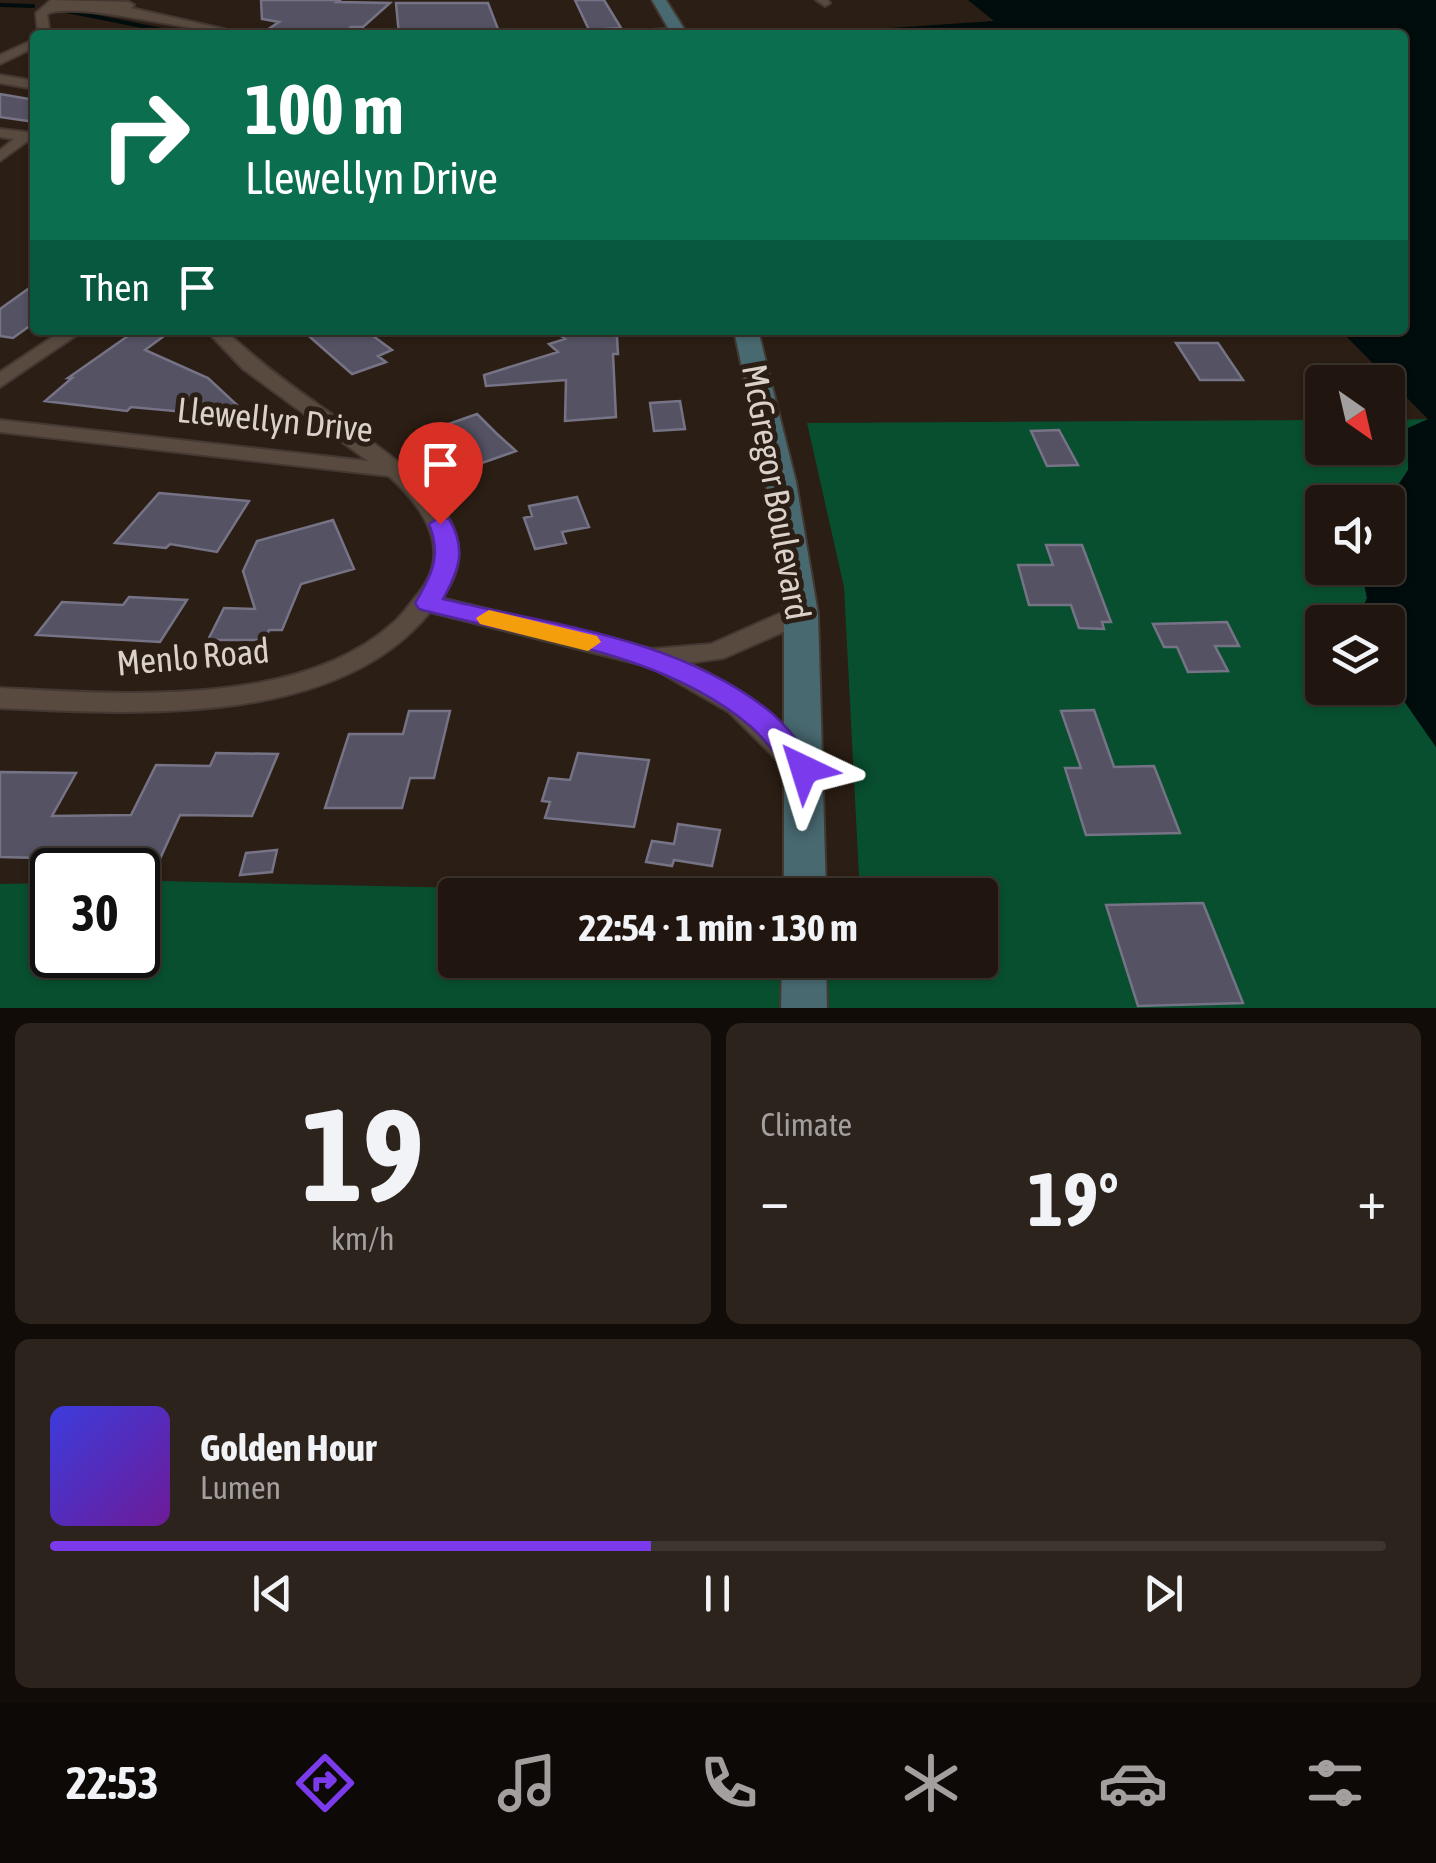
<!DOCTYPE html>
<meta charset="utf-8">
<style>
:root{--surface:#20160f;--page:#2d231d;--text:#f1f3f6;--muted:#a29f9e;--line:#3d352f;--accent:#7c3aed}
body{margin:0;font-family:"Asap Condensed",sans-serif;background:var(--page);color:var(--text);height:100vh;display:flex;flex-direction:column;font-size:38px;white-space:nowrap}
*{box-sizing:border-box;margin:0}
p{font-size:32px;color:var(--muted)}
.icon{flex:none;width:55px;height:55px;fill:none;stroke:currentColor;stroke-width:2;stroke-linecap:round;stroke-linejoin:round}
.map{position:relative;height:1008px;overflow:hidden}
.side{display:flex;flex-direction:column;gap:15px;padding:15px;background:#120c08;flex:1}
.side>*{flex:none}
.top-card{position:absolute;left:30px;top:30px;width:1378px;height:305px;border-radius:10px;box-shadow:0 2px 8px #0004,0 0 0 2px var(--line);background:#0b6e4f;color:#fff;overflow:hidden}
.needle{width:65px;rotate:146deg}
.tools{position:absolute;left:1305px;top:365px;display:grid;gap:20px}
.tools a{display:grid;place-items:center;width:100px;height:100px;border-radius:10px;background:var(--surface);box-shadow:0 2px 8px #0004,0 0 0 2px var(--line);font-size:50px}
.speed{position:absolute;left:30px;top:848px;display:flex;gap:20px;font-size:50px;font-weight:700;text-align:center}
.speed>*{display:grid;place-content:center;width:130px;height:130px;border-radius:50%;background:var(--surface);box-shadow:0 2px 8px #0004,0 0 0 2px var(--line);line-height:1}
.speed .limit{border:5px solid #111;border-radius:15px;background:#fff;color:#111}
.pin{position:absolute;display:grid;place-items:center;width:85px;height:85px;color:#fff;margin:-102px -42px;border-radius:50% 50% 50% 0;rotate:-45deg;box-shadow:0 0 10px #0007}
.pin .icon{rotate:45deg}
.me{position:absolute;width:110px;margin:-55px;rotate:319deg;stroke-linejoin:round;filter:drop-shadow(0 0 8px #0008)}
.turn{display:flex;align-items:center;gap:35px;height:210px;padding:0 50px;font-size:45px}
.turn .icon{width:130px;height:130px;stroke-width:2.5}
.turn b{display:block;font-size:70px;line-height:85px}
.then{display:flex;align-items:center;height:95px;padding:0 50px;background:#0003;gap:20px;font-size:38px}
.big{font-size:75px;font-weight:700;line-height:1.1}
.side .card{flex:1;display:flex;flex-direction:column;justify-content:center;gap:15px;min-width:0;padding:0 35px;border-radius:15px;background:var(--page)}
.side .dial{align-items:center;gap:0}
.dial b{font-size:130px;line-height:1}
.song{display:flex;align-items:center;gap:30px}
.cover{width:120px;height:120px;border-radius:15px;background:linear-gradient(135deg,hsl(240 70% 55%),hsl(280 70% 35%))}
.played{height:10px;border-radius:5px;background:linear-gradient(90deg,var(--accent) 45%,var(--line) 45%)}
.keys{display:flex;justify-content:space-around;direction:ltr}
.heat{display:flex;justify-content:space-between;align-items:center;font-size:55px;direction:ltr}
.side .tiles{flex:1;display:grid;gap:15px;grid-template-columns:1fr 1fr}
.card:last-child{grid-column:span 2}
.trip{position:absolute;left:438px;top:878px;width:560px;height:100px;border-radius:10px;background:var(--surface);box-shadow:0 2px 8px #0004,0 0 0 2px var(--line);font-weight:700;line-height:100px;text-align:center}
.tab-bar{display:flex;height:160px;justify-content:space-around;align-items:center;background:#0d0906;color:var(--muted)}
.tab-bar .icon{width:70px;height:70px}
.tab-bar .on{color:var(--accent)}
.tab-bar b{font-size:45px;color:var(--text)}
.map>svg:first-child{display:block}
.green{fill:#084f2f}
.water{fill:#010c0d}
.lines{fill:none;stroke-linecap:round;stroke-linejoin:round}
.stream{stroke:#010c0d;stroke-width:4}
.building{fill:#545263;stroke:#757385;stroke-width:2.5}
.street-casing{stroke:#433832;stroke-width:4}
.secondary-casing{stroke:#433832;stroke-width:4}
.street{fill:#594a3f;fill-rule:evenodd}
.secondary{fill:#486970;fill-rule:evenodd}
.route{fill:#7c3aed;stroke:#51269a;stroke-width:2.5}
.slow{fill:#f59e0b}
.labels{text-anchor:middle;stroke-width:10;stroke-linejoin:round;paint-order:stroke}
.street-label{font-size:35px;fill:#dad1cb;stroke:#2b1e14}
</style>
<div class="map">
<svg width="1436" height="1008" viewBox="0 0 1436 1008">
<rect width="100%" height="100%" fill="#2b1e14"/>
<path class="green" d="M1429,419L1408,429V470L1387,502H1322V568H1361L1367,598L1359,622H1322V688H1388V678L1436,747V1008H0V884L52,883V955H138V881H159L779,895H455V960H980V895H860L844,587L807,423L1322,420V448H1388V420Z"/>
<path class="water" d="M968,0H1436V747L1388,678V622L1358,620L1367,598L1361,568H1388L1387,502L1408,470V428L1428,419L1340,330H1402V35H787L994,21Z"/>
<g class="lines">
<path class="stream" d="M0,5L33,6
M67,11L187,35"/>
</g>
<path class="building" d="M261,0H340L337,2L390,3L363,27H351L342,34L267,30L279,22L262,19Z
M575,0H604L621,28L589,30Z
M396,3H488L498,29L399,35Z
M0,94L35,100V122L0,117Z
M35,284V322L13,338L0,336V309Z
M302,330H365L392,350L378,356L386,362L352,374Z
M553,330H609L617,337L618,354H613L616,417L565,421L566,380L486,386L484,375L558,352L549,344L565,339Z
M135,331L164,336L145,350L208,378L237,405L218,416L191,407L185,412L131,407L127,411L45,401L72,378H68Z
M1176,343H1218L1243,380H1200Z
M680,401L685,429L654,431L650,403Z
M477,414L496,433L516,451L479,464L440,427Z
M1059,430L1078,465L1047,466L1031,431Z
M159,493L249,501L217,552L170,544L166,548L115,543Z
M577,497L589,527L562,532L566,543L535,549L524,518L532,516L529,506Z
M333,520L354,569L301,584L282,630H269L265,640H208L224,608L255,609L243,571L257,541Z
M1046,545H1082L1111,622H1102L1104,629L1079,628L1071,605H1029L1018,565H1053Z
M129,597L187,600L160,642L36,635L62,602L123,605Z
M1227,622L1239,646H1215L1228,671L1188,672L1177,647H1164L1153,624Z
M1094,710L1114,767L1154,766L1180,833L1086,835L1065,768H1081L1061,711Z
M409,711H450L434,778H410L402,808H325L349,734H403Z
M216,753L278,754L252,816L180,815L159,861L0,857V772L76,773L52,816L131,815L156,765L210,766Z
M578,753L649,760L634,827L545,818L550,802L542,801L549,778L570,780Z
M678,824L720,830L712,866L674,860L672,866L646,862L652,841L674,844Z
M277,850L272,872L240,875L246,853Z
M1203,903L1243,1003L1138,1006L1106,905Z"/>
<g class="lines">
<defs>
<path id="street" d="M51,0L129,2L134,5L131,8L250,35C206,35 76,0 47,14L50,35H38L36,13Z
M816,0H828L830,3L825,6Z
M682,28L678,33L612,35L618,32Z
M35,39V47L0,64V55Z
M0,75L35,81V89L0,83Z
M0,129L35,133V141L29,140L0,161V150L14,139L0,137Z
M63,330H84L0,387V372Z
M206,330H225C254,358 283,380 316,403C369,442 507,517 441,598L652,649L711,644L792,608H810L814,614L810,620L724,658L688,663C738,686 776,719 812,759L816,767L812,775L802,778L792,775L729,712L651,667L430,612C336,728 135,714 0,708V688C119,694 298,709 393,623C403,615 410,603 418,594C454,551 423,507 389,476L0,432V420L368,461L243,369Z"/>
<path id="secondary" d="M652,0H666L688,35H672Z
M734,330H758L796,482L818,614L826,895H784V614L766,482Z
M782,960H826L827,1008H781Z"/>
</defs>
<use href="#street" class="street-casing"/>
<use href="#secondary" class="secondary-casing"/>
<use href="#street" class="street"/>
<use href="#secondary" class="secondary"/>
</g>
<path class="route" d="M440,517L449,519C467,549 459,570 443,599C553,625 677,638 768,710C786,724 800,745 815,761L819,769L815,777H794C780,760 766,739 749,725C658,649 529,639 419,609L415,603C432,575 442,556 429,524Z"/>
<path class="slow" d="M489,610L597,636L601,642L588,651L480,624L476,618Z"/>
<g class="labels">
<g class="street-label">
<text transform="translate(275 420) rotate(6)" y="12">Llewellyn Drive</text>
<text transform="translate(776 492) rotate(80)" y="12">McGregor Boulevard</text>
<text transform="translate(193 657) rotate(-5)" y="12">Menlo Road</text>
</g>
</g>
</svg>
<div class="tools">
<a><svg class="needle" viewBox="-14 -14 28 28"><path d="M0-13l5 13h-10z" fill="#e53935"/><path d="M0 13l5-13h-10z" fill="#a29f9e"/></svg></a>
<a><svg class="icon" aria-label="sound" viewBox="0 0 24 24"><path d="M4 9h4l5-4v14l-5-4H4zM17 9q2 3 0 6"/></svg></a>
<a><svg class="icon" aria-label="layers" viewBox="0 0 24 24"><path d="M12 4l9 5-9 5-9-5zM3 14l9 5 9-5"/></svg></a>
</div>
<div class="speed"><div class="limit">30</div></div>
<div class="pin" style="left:440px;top:524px;background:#d93025"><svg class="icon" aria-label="arrive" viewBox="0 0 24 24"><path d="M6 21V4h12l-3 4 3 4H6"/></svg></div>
<svg class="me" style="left:804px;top:769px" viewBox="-20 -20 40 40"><path d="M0-17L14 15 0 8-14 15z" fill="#7c3aed" stroke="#fff" stroke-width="4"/></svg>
<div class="trip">22:54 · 1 min · 130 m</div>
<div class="top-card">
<div class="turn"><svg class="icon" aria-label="right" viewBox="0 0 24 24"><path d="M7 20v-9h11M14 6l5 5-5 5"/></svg><div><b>100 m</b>Llewellyn Drive</div></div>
<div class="then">Then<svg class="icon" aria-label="arrive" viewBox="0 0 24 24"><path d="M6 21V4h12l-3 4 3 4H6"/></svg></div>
</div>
</div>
<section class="side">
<div class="tiles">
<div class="card dial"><b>19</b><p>km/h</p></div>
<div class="card"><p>Climate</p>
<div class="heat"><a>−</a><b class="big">19°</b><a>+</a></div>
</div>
<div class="card">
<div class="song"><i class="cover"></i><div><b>Golden Hour</b><p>Lumen</p></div></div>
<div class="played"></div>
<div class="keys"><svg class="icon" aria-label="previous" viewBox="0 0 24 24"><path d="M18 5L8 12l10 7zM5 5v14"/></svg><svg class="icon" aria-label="pause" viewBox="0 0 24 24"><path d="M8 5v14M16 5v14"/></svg><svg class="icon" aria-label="next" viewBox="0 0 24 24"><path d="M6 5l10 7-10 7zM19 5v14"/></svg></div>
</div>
</div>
</section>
<nav class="tab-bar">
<b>22:53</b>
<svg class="icon on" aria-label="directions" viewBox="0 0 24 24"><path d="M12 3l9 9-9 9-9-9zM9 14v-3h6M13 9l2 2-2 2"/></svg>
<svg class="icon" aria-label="music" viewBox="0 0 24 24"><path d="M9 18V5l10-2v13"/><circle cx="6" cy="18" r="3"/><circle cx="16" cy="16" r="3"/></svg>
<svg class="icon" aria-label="phone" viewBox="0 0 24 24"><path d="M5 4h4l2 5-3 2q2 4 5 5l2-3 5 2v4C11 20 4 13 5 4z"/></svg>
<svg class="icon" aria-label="climate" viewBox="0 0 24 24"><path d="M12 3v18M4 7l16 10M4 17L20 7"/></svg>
<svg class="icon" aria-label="car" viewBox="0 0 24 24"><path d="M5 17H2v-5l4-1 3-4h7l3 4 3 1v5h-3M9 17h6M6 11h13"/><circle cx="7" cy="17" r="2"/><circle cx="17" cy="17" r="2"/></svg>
<svg class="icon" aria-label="filters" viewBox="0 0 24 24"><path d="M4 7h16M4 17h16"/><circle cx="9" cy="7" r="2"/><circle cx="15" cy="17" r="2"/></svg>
</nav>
